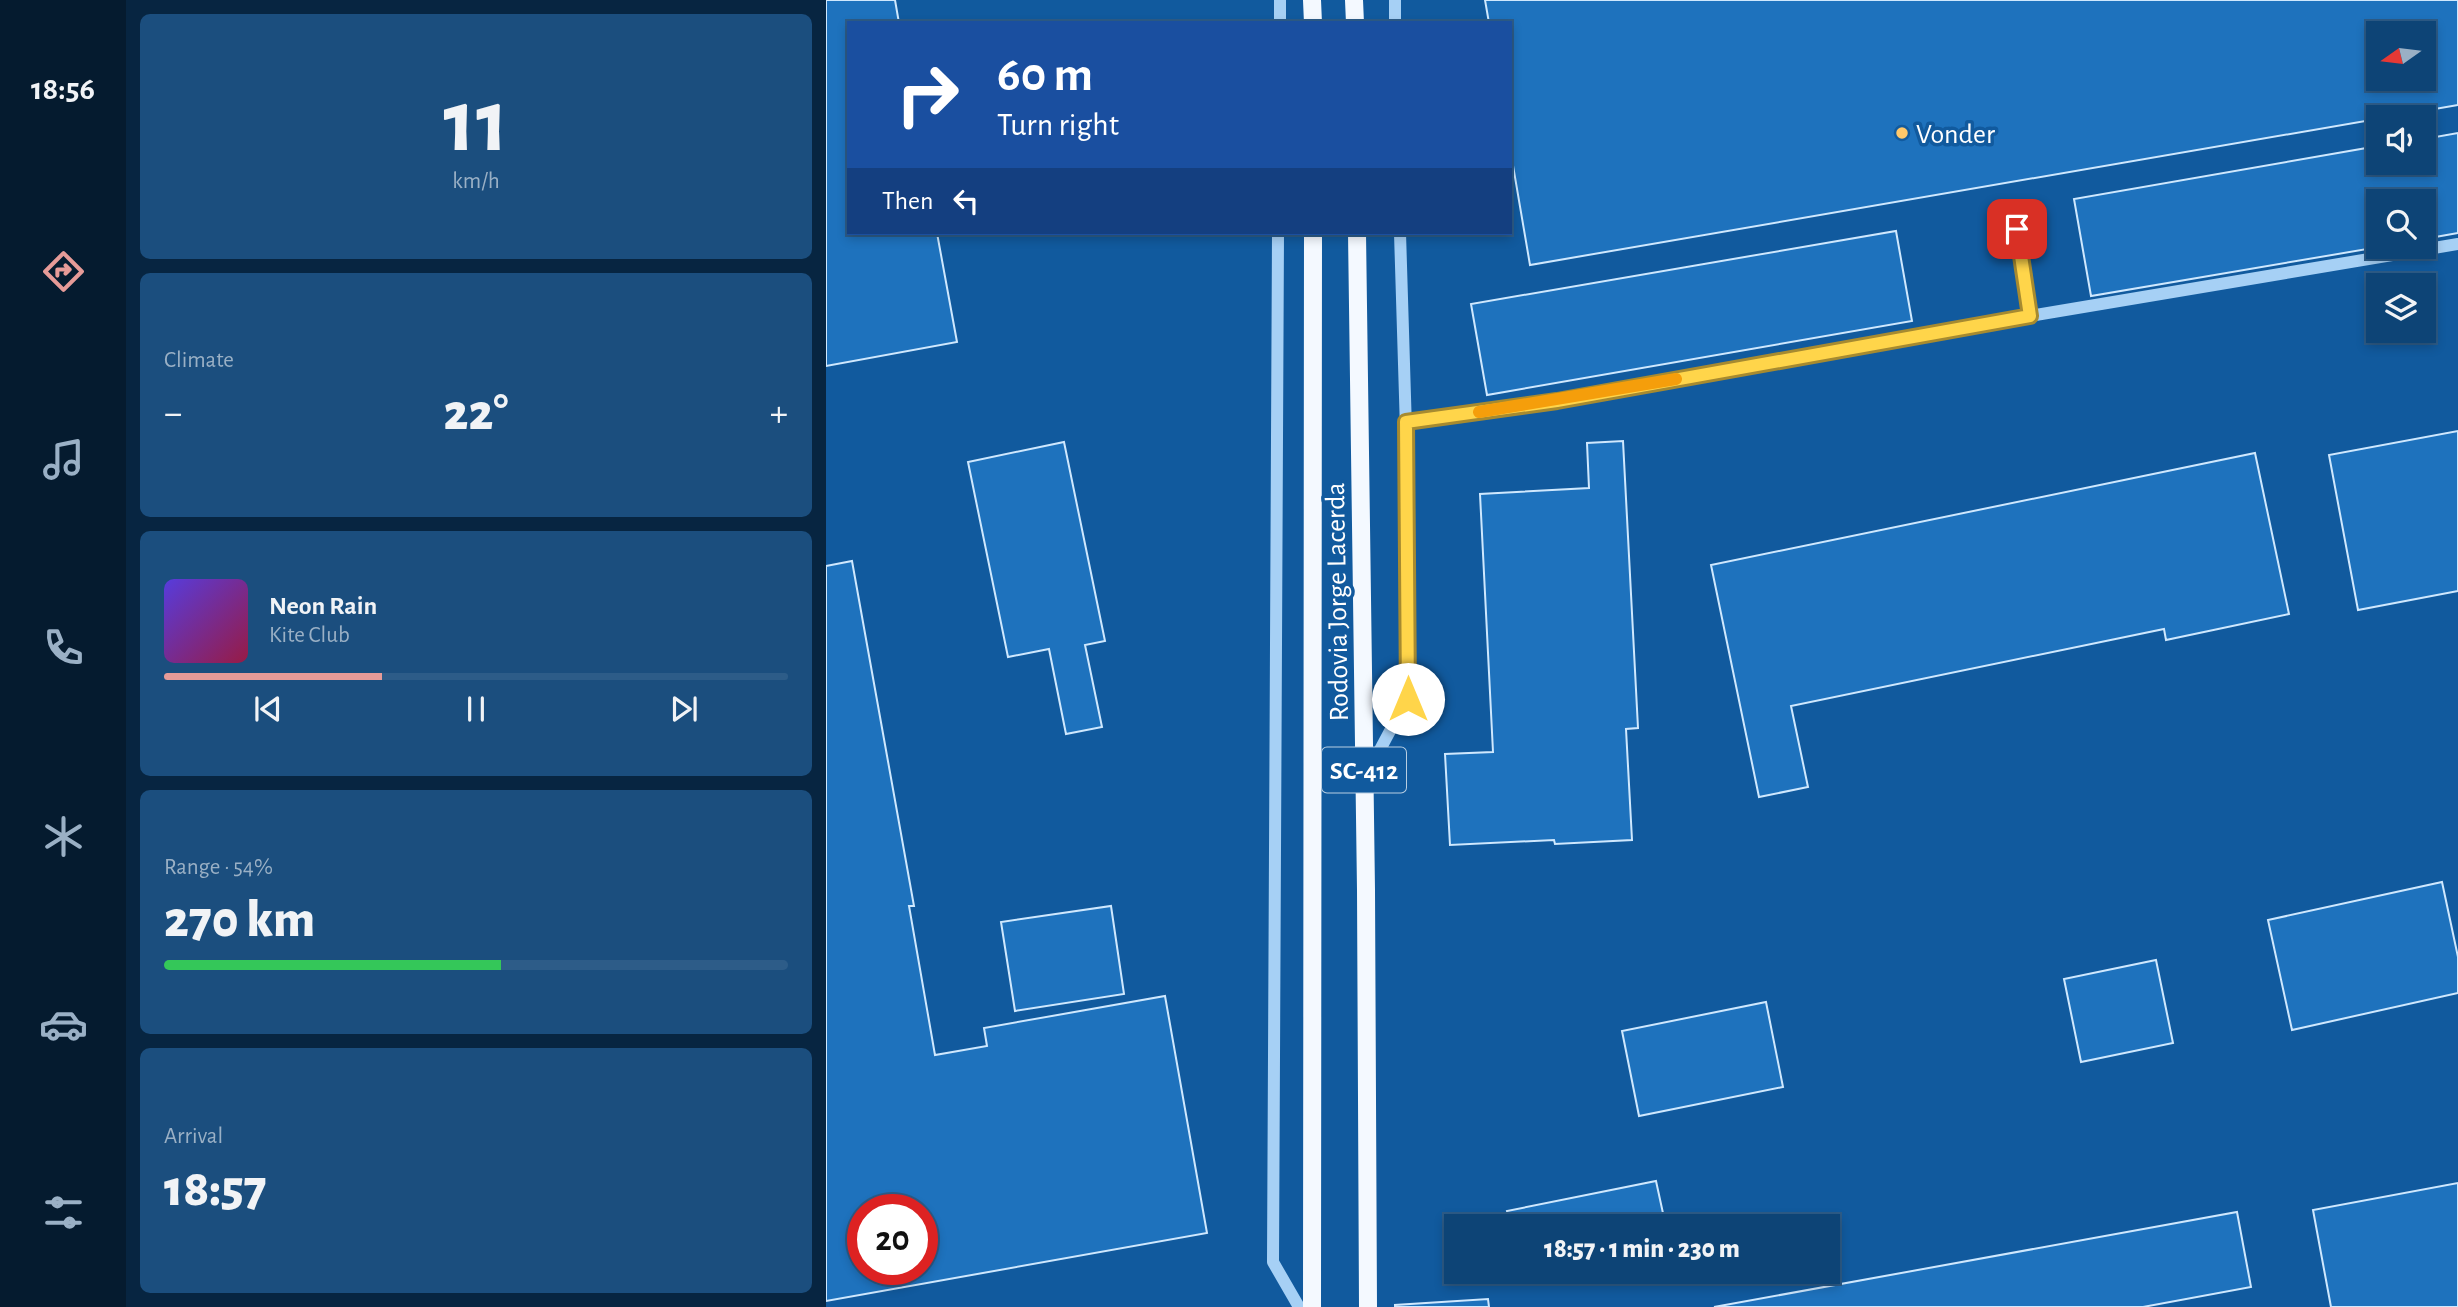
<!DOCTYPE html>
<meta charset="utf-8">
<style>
:root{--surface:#0d4476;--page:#1b4e7e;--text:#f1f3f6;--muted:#9ab0c5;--line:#2d5c88;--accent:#e69b98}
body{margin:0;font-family:"Alegreya Sans",sans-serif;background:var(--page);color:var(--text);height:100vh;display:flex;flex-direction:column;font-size:26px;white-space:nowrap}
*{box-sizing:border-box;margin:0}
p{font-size:23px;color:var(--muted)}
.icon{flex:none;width:38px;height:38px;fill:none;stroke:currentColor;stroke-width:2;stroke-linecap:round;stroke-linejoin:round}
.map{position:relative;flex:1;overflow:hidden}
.sheet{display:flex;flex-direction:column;gap:14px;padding:14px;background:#072541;width:700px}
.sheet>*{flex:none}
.guide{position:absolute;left:21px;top:21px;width:665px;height:214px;border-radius:0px;box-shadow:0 4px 10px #0003,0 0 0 2px var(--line);background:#1a4fa0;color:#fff;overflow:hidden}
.needle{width:46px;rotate:256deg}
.tools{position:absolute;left:1540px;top:21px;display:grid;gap:14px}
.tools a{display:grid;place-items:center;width:70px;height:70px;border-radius:0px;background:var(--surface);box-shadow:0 4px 10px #0003,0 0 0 2px var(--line);font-size:35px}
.speed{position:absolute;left:21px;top:1194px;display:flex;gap:14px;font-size:35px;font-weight:700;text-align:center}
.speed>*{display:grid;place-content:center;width:91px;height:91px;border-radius:50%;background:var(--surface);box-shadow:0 4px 10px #0003,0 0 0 2px var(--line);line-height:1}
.speed .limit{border:10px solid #d22;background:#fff;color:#111}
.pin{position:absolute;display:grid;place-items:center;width:60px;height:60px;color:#fff;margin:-30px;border-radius:14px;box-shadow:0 4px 10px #0006}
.me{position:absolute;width:77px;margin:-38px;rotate:0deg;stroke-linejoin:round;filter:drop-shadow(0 0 5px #0008)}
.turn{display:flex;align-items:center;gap:24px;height:147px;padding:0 35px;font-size:32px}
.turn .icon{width:91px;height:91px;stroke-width:2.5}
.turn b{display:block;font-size:49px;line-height:60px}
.then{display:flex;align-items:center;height:66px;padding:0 35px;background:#0003;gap:14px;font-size:26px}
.big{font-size:52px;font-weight:800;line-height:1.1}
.sheet .tile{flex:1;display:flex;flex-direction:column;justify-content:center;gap:10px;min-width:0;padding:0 24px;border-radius:10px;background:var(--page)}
.sheet .dial{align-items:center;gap:0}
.dial b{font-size:91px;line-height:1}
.song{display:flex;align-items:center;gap:21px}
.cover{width:84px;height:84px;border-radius:10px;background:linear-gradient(135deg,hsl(250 70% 55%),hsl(340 70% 35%))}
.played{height:7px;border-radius:4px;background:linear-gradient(90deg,var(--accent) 35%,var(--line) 35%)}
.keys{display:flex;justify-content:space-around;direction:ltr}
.heat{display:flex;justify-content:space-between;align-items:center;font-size:38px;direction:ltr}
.charge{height:10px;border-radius:5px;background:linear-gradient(90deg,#34c759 54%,var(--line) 0)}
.trip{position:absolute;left:618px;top:1214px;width:396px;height:70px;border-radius:0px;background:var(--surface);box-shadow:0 4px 10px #0003,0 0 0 2px var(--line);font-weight:800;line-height:70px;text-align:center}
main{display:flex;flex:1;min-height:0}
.dock{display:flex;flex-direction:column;width:126px;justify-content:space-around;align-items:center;background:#051b2f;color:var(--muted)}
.dock .icon{width:49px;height:49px}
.dock .active{color:var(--accent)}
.dock b{font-size:32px;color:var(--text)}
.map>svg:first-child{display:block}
.building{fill:#1e72bd;stroke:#cfe8fe;stroke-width:2;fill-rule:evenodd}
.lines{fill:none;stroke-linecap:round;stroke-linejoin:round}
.minor{stroke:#a6d0f5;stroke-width:12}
.major{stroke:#f4f9ff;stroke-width:18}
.route-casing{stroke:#a68a30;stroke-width:18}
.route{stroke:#ffd54a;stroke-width:12}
.slow{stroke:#f59e0b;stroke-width:12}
.poi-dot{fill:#ffc86a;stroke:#115a9e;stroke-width:2.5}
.labels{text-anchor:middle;stroke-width:7;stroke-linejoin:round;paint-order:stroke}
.shield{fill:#115a9e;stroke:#b8cee2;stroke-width:2}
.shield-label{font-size:26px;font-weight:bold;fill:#fff}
.poi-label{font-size:28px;fill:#fff;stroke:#115a9e;text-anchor:start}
.street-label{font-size:28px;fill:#fff;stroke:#115a9e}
</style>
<main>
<nav class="dock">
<b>18:56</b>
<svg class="icon active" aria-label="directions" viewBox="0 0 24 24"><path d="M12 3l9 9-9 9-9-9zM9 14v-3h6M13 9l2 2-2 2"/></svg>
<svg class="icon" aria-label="music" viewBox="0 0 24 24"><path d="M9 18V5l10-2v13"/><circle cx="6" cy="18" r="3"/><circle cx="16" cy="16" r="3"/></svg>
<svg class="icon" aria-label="phone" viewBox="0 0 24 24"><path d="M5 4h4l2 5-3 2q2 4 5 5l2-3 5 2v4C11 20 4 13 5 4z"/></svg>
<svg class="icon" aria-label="climate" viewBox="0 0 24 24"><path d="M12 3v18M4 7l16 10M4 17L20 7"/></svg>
<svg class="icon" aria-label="car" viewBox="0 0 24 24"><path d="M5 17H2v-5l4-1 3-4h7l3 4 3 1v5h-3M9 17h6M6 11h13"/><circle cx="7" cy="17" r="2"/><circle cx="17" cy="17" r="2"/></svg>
<svg class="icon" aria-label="filters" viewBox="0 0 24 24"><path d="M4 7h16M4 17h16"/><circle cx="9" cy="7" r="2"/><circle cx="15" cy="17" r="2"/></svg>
</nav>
<section class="sheet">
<div class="tile dial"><b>11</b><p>km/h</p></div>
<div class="tile"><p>Climate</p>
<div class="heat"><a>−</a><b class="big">22°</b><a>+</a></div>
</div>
<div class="tile">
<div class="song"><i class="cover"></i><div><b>Neon Rain</b><p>Kite Club</p></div></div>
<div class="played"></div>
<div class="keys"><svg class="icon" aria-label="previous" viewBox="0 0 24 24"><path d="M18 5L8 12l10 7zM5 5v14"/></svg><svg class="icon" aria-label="pause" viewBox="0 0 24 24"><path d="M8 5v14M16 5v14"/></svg><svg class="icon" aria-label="next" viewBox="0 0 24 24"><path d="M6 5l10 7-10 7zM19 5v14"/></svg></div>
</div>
<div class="tile"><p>Range · 54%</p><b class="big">270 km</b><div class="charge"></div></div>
<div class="tile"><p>Arrival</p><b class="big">18:57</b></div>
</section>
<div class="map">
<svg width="1632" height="1307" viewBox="0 0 1632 1307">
<rect width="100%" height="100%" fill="#115a9e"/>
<path class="building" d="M0,0H69L73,23H23V233H111L131,342L0,366Z
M659,0H1632V105L704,265L684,148V23H663ZM1552,33H1598V79H1552Z
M1632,133V233L1598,239V201H1552L1553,247L1265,296L1248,199L1552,146V163H1598V139Z
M1070,231L1086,321L661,395L645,304Z
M1632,431V591L1532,610L1503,455Z
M797,441L812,728L800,729L806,840L729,844L728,840L624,845L619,754L667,752L654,494L763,488L761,443Z
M238,442L279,641L259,645L276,727L240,734L223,649L182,657L142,462Z
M1429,453L1463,614L1340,640L1338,629L965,706L982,787L933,797L885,565Z
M26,561L88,906H83L109,1055L161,1046L158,1028L339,996L381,1233L0,1301V566ZM37,1209H96V1269H37Z
M1616,882L1632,957V993L1466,1030L1442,920Z
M285,906L298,994L189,1011L175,922Z
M1330,960L1347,1043L1255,1062L1238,979Z
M940,1002L957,1087L813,1116L796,1031Z
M830,1181L840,1227H685L681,1211Z
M1632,1183V1307H1505L1487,1210Z
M1411,1212L1425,1287L1317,1307H888Z
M662,1299L663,1307H569V1305Z"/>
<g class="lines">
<path class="minor" d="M454,23V0
M569,23V0
M1191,229L1204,316
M452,233L447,1262L473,1307
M580,422L731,401L1204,316L1632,244
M540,776L581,699V462L574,233"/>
<path class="major" d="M486,0L487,23
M528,0L529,23
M531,233L540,890L542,1307
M486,1307L487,233"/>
</g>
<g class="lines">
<defs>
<path id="route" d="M582,699L580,422L731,401L1204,316L1191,229"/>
</defs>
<use href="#route" class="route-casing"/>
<use href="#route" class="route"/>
<path class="slow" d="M653,412L850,379"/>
</g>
<circle class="poi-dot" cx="1076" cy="133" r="7"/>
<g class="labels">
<rect class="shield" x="496" y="747.5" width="84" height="45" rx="5"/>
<g class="shield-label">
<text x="538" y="779">SC-412</text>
</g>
<g class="poi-label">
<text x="1090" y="143">Vonder</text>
</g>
<g class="street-label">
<text transform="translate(510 602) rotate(-91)" y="10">Rodovia Jorge Lacerda</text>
</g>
</g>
</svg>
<div class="tools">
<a><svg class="needle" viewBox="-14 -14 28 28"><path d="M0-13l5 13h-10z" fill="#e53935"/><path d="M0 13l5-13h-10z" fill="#9ab0c5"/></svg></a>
<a><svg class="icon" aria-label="sound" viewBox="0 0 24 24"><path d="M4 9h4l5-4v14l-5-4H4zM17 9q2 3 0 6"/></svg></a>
<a><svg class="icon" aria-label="search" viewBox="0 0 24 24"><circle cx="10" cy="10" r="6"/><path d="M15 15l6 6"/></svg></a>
<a><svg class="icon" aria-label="layers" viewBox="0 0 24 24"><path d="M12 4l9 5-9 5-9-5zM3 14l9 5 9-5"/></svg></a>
</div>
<div class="speed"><div class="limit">20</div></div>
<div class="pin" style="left:1191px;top:229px;background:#d93025"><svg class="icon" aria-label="arrive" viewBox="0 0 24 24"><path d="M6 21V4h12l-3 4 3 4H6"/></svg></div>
<svg class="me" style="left:582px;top:699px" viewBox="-20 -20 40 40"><circle r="19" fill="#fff"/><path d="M0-13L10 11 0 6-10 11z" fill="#ffd54a"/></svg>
<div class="trip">18:57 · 1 min · 230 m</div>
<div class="guide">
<div class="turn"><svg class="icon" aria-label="right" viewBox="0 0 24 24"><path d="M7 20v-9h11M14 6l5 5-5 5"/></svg><div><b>60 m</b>Turn right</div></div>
<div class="then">Then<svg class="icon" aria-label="left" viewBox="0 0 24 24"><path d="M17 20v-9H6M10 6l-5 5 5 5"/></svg></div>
</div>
</div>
</main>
